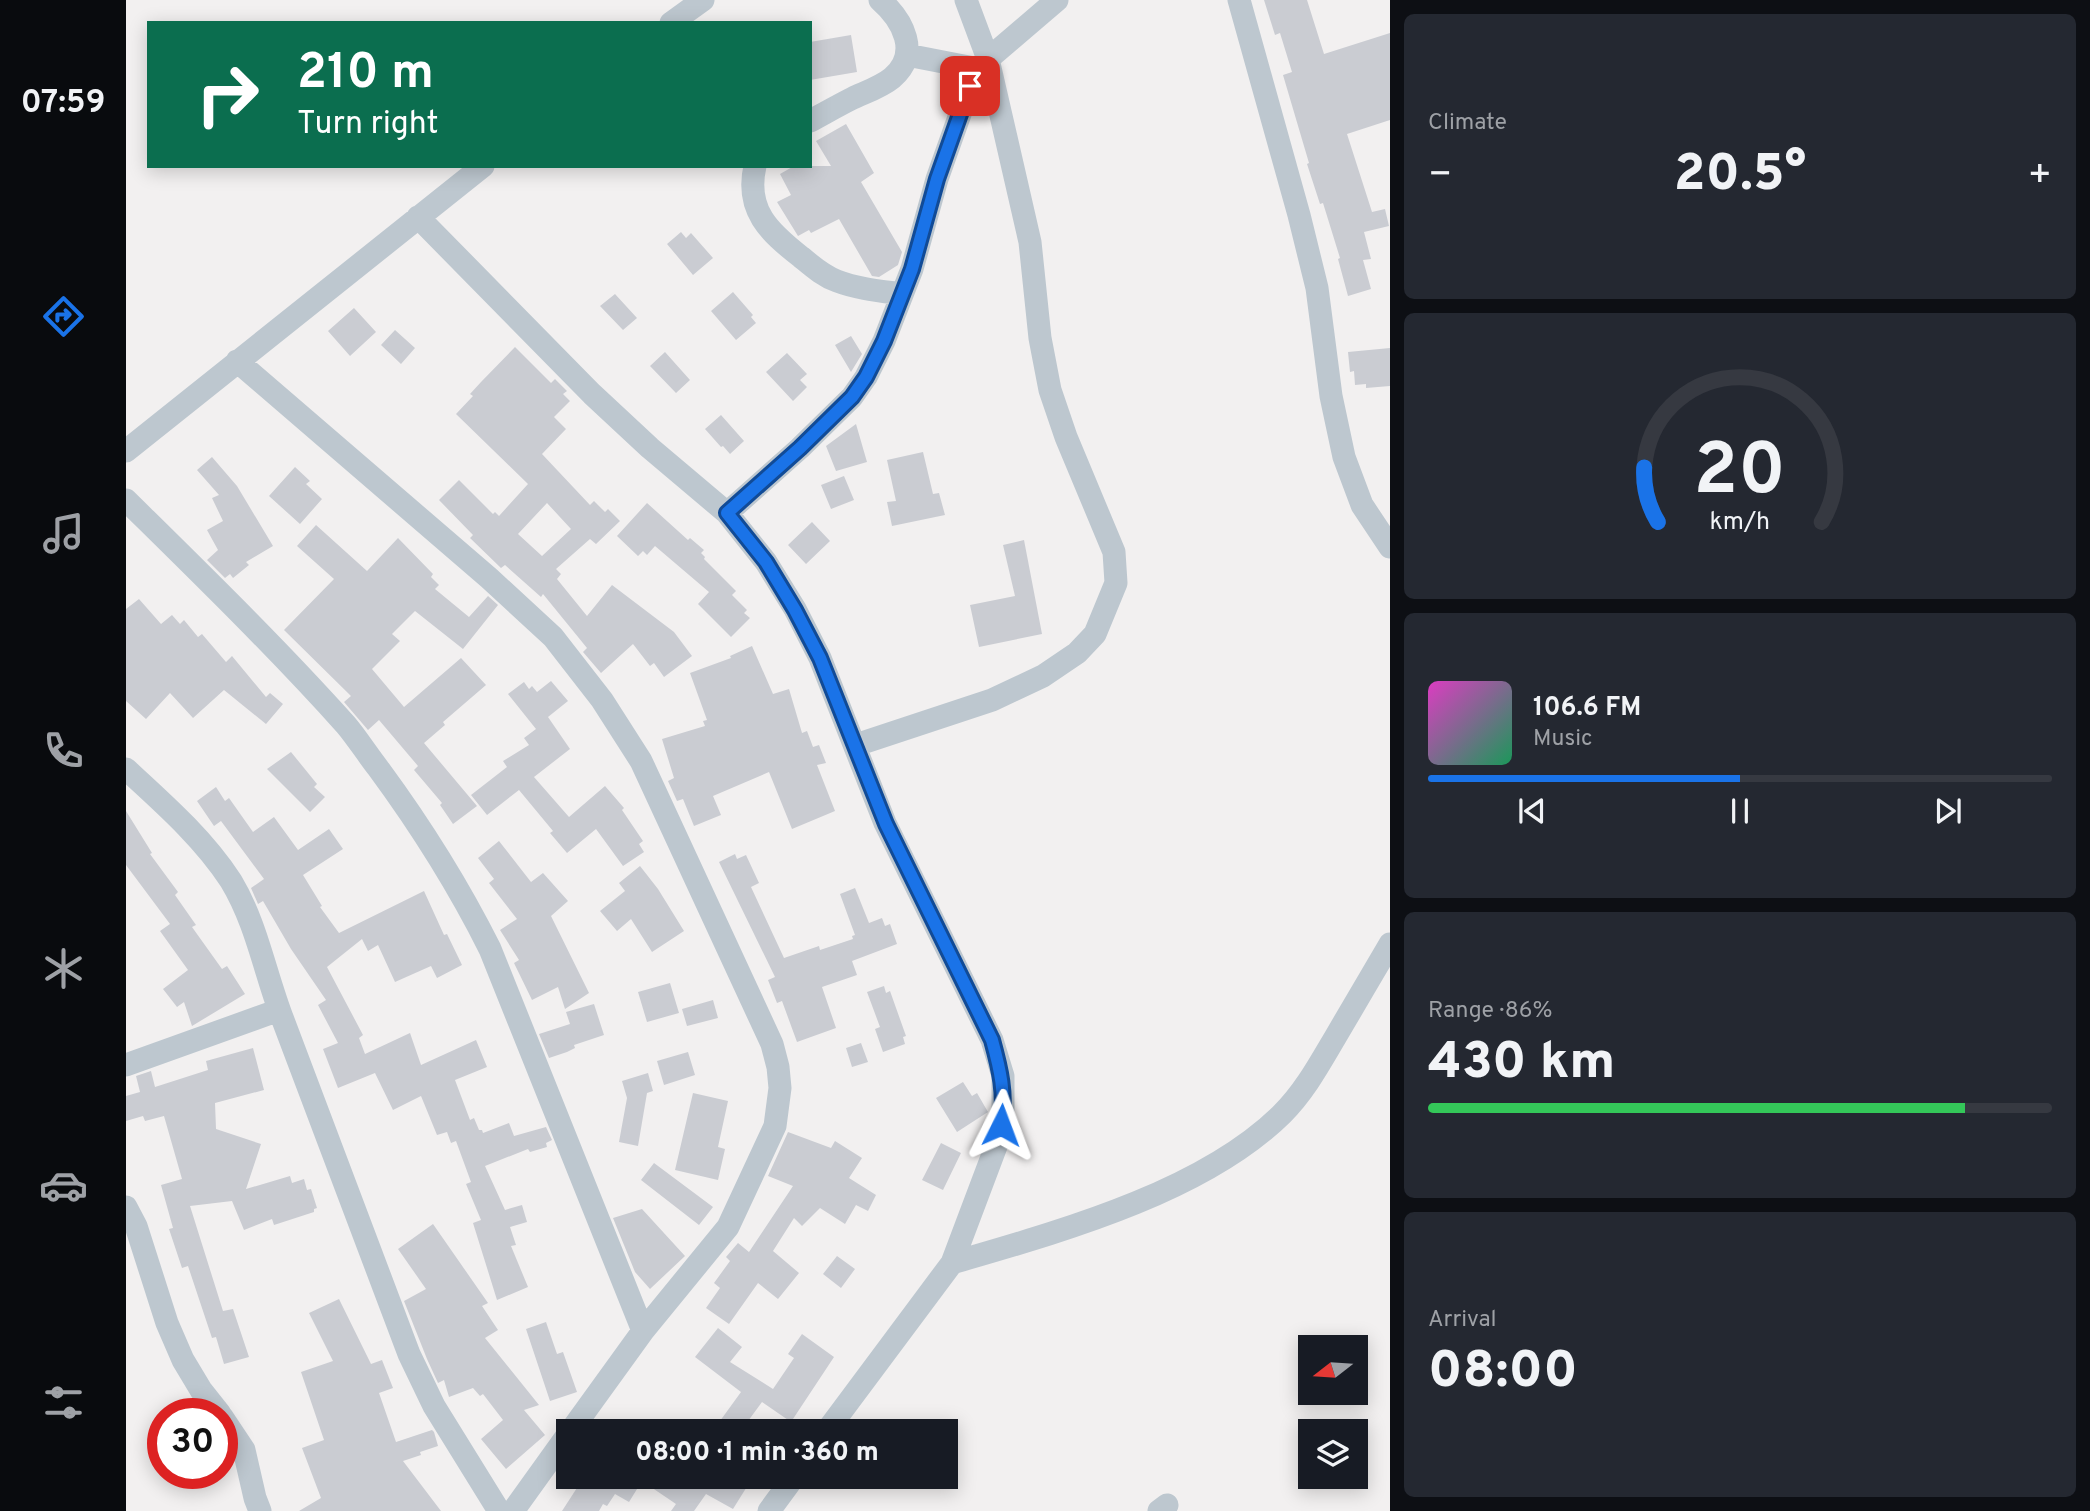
<!DOCTYPE html>
<meta charset="utf-8">
<style>
:root{--surface:#171b24;--page:#242831;--text:#f1f3f6;--muted:#9ea1a6;--line:#363941;--accent:#1a73e8}
body{margin:0;font-family:Overpass,sans-serif;background:var(--page);color:var(--text);height:100vh;display:flex;flex-direction:column;font-size:26px;white-space:nowrap}
*{box-sizing:border-box;margin:0}
p{font-size:23px;color:var(--muted)}
.icon{flex:none;width:38px;height:38px;fill:none;stroke:currentColor;stroke-width:2;stroke-linecap:round;stroke-linejoin:round}
.map{position:relative;flex:1;overflow:hidden}
.drawer{display:flex;flex-direction:column;gap:14px;padding:14px;background:#0d0f14;width:700px}
.drawer>*{flex:none}
.banner{position:absolute;left:21px;top:21px;width:665px;height:147px;border-radius:0px;box-shadow:0 4px 18px #0003;background:#0b6e4f;color:#fff;overflow:hidden}
.needle{width:46px;rotate:253deg}
.tools{position:absolute;left:1172px;top:1335px;display:grid;gap:14px}
.tools a{display:grid;place-items:center;width:70px;height:70px;border-radius:0px;background:var(--surface);box-shadow:0 4px 18px #0003;font-size:35px}
.speed{position:absolute;left:21px;top:1398px;display:flex;gap:14px;font-size:35px;font-weight:700;text-align:center}
.speed>*{display:grid;place-content:center;width:91px;height:91px;border-radius:50%;background:var(--surface);box-shadow:0 4px 18px #0003;line-height:1}
.speed .limit{border:10px solid #d22;background:#fff;color:#111}
.pin{position:absolute;display:grid;place-items:center;width:60px;height:60px;color:#fff;margin:-30px;border-radius:14px;box-shadow:0 4px 10px #0006}
.me{position:absolute;width:77px;margin:-38px;rotate:3deg;stroke-linejoin:round;filter:drop-shadow(0 0 5px #0008)}
.turn{display:flex;align-items:center;gap:24px;height:147px;padding:0 35px;font-size:32px}
.turn .icon{width:91px;height:91px;stroke-width:2.5}
.turn b{display:block;font-size:49px;line-height:60px}
.big{font-size:52px;font-weight:800;line-height:1.1}
.drawer .tile{flex:1;display:flex;flex-direction:column;justify-content:center;gap:10px;min-width:0;padding:0 24px;border-radius:10px;background:var(--page)}
.drawer .dial{align-items:center;gap:0}
.dial svg{height:182px;overflow:visible;fill:none;stroke:var(--line);stroke-width:7;stroke-linecap:round;text-anchor:middle}
.dial text{fill:var(--text);stroke:none}
.song{display:flex;align-items:center;gap:21px}
.cover{width:84px;height:84px;border-radius:10px;background:linear-gradient(135deg,hsl(310 70% 55%),hsl(150 70% 35%))}
.played{height:7px;border-radius:4px;background:linear-gradient(90deg,var(--accent) 50%,var(--line) 50%)}
.keys{display:flex;justify-content:space-around;direction:ltr}
.heat{display:flex;justify-content:space-between;align-items:center;font-size:38px;direction:ltr}
.charge{height:10px;border-radius:5px;background:linear-gradient(90deg,#34c759 86%,var(--line) 0)}
.trip{position:absolute;left:430px;top:1419px;width:402px;height:70px;border-radius:0px;background:var(--surface);box-shadow:0 4px 18px #0003;font-weight:800;line-height:70px;text-align:center}
main{display:flex;flex:1;min-height:0}
.tabs{display:flex;flex-direction:column;width:126px;justify-content:space-around;align-items:center;background:#090b0e;color:var(--muted)}
.tabs .icon{width:49px;height:49px}
.tabs .on{color:var(--accent)}
.tabs b{font-size:32px;color:var(--text)}
.map>svg:first-child{display:block}
.building{fill:#caccd2;fill-rule:evenodd}
.lines{fill:none;stroke-linecap:round;stroke-linejoin:round}
.minor{stroke:#bdc7cf;stroke-width:23}
.route-casing{stroke:#114b97;stroke-width:18}
.route{stroke:#1a73e8;stroke-width:12}
</style>
<main>
<nav class="tabs">
<b>07:59</b>
<svg class="icon on" aria-label="directions" viewBox="0 0 24 24"><path d="M12 3l9 9-9 9-9-9zM9 14v-3h6M13 9l2 2-2 2"/></svg>
<svg class="icon" aria-label="music" viewBox="0 0 24 24"><path d="M9 18V5l10-2v13"/><circle cx="6" cy="18" r="3"/><circle cx="16" cy="16" r="3"/></svg>
<svg class="icon" aria-label="phone" viewBox="0 0 24 24"><path d="M5 4h4l2 5-3 2q2 4 5 5l2-3 5 2v4C11 20 4 13 5 4z"/></svg>
<svg class="icon" aria-label="climate" viewBox="0 0 24 24"><path d="M12 3v18M4 7l16 10M4 17L20 7"/></svg>
<svg class="icon" aria-label="car" viewBox="0 0 24 24"><path d="M5 17H2v-5l4-1 3-4h7l3 4 3 1v5h-3M9 17h6M6 11h13"/><circle cx="7" cy="17" r="2"/><circle cx="17" cy="17" r="2"/></svg>
<svg class="icon" aria-label="filters" viewBox="0 0 24 24"><path d="M4 7h16M4 17h16"/><circle cx="9" cy="7" r="2"/><circle cx="15" cy="17" r="2"/></svg>
</nav>
<div class="map">
<svg width="1264" height="1511" viewBox="0 0 1264 1511">
<rect width="100%" height="100%" fill="#f2f0f0"/>
<path class="building" d="M1138,0H1181L1198,54L1264,33V120L1221,134L1246,212L1259,209L1263,226L1238,232L1245,259L1237,260L1245,289L1222,296L1212,259L1214,258L1197,203L1194,204L1181,164L1183,163L1157,75L1166,72L1154,33L1149,35Z
M725,35L731,72L684,80V42Z
M720,124L748,173L735,182L776,252L772,265L753,277L746,276L713,219L685,233L683,230L672,236L651,202L665,195L654,174L668,166H705L690,141Z
M555,232L560,238L565,233L587,258L567,275L541,244Z
M607,292L627,315L625,317L630,323L610,340L585,311Z
M489,294L511,318L497,330L474,306Z
M228,308L250,332L224,356L202,331Z
M269,330L289,348L275,364L255,345Z
M725,336L736,354L725,372L709,345Z
M389,347L425,383L429,379L441,391L437,394L444,401L428,417L440,429L416,454L464,505L468,501L479,512L482,509L494,521L470,544L464,539L430,569L435,574L431,579L461,616L486,585L548,632L566,656L538,677L528,663L524,666L507,644L475,673L457,652L461,648L417,594L415,597L379,565L375,568L344,538L347,535L313,500L333,480L367,514L369,512L373,516L402,484L330,414L347,396L344,394L355,382ZM421,503L445,529L416,556L392,534Z
M1264,348V386L1240,388V384L1229,385L1228,371L1224,372L1222,352Z
M539,352L564,380L550,393L524,366Z
M661,353L681,374L674,380L681,387L667,401L640,372Z
M595,415L618,441L604,454L597,446L595,447L579,429Z
M730,424L741,462L710,471L700,446Z
M797,452L807,494L813,493L819,515L766,526L761,502L770,501L761,460Z
M86,457L111,486L147,546L120,562L123,565L107,578L104,574L99,578L81,560L92,550L81,530L97,521L86,498L93,495L71,470Z
M169,467L184,481L180,484L196,499L174,524L143,496Z
M718,476L728,500L705,509L695,485Z
M521,503L562,540L564,538L578,550L575,553L579,557L578,559L610,591L606,595L621,610L618,613L624,618L605,637L572,604L583,592L529,546L521,555L517,551L512,556L491,536Z
M686,522L704,541L680,564L662,545Z
M190,525L241,571L272,538L307,574L305,577L313,585L309,589L343,617L362,596L372,605L337,649L289,611L266,634L274,641L246,669L278,707L335,658L360,685L317,722L319,725L298,743L351,806L327,824L314,805L316,803L288,770L292,766L253,720L242,730L218,702L225,696L158,630L208,579L171,546Z
M898,540L916,634L853,647L844,605L889,596L877,545Z
M13,599L35,624L46,615L54,624L58,620L72,637L76,634L100,662L106,656L140,697L144,693L157,704L140,724L98,690L67,718L44,693L20,719L0,701V609Z
M626,646L647,694L663,689L676,733L681,731L687,747L693,745L700,763L691,765L709,811L666,829L643,772L587,796L595,815L568,826L557,799L551,801L542,781L548,778L536,739L579,726L577,721L581,720L564,673L605,658L604,656Z
M425,681L442,701L422,717L444,749L408,777L443,817L479,786L498,808L496,810L517,841L513,844L518,852L497,866L470,829L441,853L424,833L427,831L393,790L361,815L345,795L381,767L377,761L403,745L398,738L410,729L382,694L398,682L403,689L406,686L411,692Z
M165,752L191,784L188,787L199,797L184,812L141,769Z
M90,787L99,801L103,798L127,832L148,817L172,850L203,829L217,849L177,875L196,906L194,907L213,933L298,891L318,935L321,934L336,965L311,978L305,966L269,982L252,945L242,951L236,939L201,967L237,1035L233,1038L239,1054L284,1033L295,1065L350,1040L361,1067L329,1080L344,1120L348,1118L353,1130H356L357,1133L383,1123L388,1136L420,1127L426,1140L420,1143L421,1147L404,1152L402,1149L359,1166L379,1210L396,1205L401,1222L384,1227L390,1245L385,1246L402,1287L371,1300L347,1223L355,1220L340,1184L345,1182L330,1141L325,1143L321,1132L311,1135L295,1096L267,1110L249,1073L212,1088L197,1049L212,1043L192,1005L200,1000L165,949L137,901L132,904L125,888L138,879L95,821L88,826L71,801Z
M0,811L26,853L24,854L52,892L49,895L70,925L66,927L96,969L101,966L119,994L66,1026L58,1002L51,1007L37,989L62,970L34,931L44,924L0,865Z
M373,841L405,882L417,873L442,901L425,916L463,993L439,1009L432,987L406,1000L388,963L393,960L374,930L391,919L363,883L368,879L352,858Z
M609,854L611,859L620,855L633,883L625,887L658,958L693,946L694,950L727,939L726,936L729,935L714,894L729,888L743,923L756,918L759,926L764,924L771,944L726,961L731,975L696,987L710,1028L671,1042L656,1001L651,1003L642,980L649,977L593,862Z
M514,866L532,889L558,931L526,952L505,919L491,931L474,911L499,891L493,883Z
M544,983L553,1013L521,1022L512,992Z
M758,986L760,993L764,991L780,1036L777,1037L779,1044L757,1052L749,1029L754,1027L741,992Z
M587,1000L592,1018L561,1026L556,1009Z
M468,1004L478,1035L448,1045L449,1048L441,1052L423,1058L413,1034L444,1024L440,1012Z
M735,1043L742,1062L726,1067L720,1048Z
M127,1048L138,1090L89,1103L90,1129L135,1144L120,1189L164,1176L166,1183L178,1179L181,1190L185,1189L191,1208L188,1209V1212L148,1225L146,1219L118,1230L106,1201L64,1206L97,1311L107,1309L123,1357L98,1364L90,1337L86,1338L62,1266L56,1268L43,1229L47,1228L35,1185L56,1179L38,1116L19,1121L17,1116L0,1121V1096L14,1092L10,1076L25,1071L29,1087L82,1070L80,1061Z
M562,1052L569,1075L538,1085L531,1061Z
M522,1073L527,1091L521,1093L512,1146L493,1142L501,1098L496,1081Z
M837,1082L846,1096L851,1093L862,1112L831,1132L810,1098Z
M567,1093L602,1101L592,1147L599,1149L592,1180L549,1170Z
M662,1132L705,1148L709,1141L736,1158L723,1178L750,1195L742,1211L730,1205L719,1224L694,1208L676,1226L668,1218L647,1251L673,1273L652,1299L632,1283L603,1324L580,1308L594,1288L588,1283L604,1261L600,1257L612,1243L623,1252L667,1186L642,1176Z
M815,1143L835,1153L817,1190L796,1180Z
M528,1163L587,1207L573,1225L515,1180Z
M516,1209L559,1256L524,1289L509,1272L487,1218Z
M307,1224L362,1303L356,1306L372,1330L359,1338L413,1405L398,1410L419,1435L380,1469L355,1439L377,1420L357,1394L354,1396L347,1388L323,1397L318,1380L312,1383L301,1359L278,1301L300,1289L272,1249Z
M711,1256L729,1269L715,1288L697,1274Z
M213,1299L245,1364L256,1360L267,1388L253,1393L270,1442L306,1430L308,1432L312,1446L294,1452L295,1455L277,1461L315,1511H173L195,1498L176,1448L198,1440L175,1372L207,1361L183,1313Z
M420,1322L431,1354L437,1352L451,1392L424,1401L400,1329Z
M592,1328L616,1347L604,1362L647,1389L668,1358L662,1354L676,1334L708,1357L665,1422L636,1402L614,1432H586L615,1392L569,1357Z
M458,1477H627L607,1509L580,1494L568,1511H545L550,1504L516,1481L503,1502L489,1494L481,1506L477,1504L473,1511H436Z"/>
<g class="lines">
<path class="minor" d="M1113,0L1173,215L1191,288L1205,396L1218,457L1236,505L1264,547
M545,23L577,0
M781,55L853,69
M684,121C699,113 713,105 727,98C740,92 755,87 766,78C795,54 777,20 754,0
M629,166C619,210 643,232 675,257C686,266 697,276 711,281C732,289 754,291 776,294
M292,217L466,394L524,448L601,513L640,562L669,609L694,658L759,823L866,1040L877,1076V1109L872,1141L826,1263L700,1432
M111,361L363,578L427,637L476,700L515,761L646,1044L652,1067L654,1088L649,1126L602,1227L517,1331L444,1432
M0,451L357,166
M0,500C74,573 150,647 220,725C231,738 241,754 252,768C294,825 332,885 364,949L517,1331
M601,513L674,448L726,397L740,377L758,341L786,269L811,179L844,86L862,59L931,0
M730,745L866,700L917,676L951,653L969,634L990,583L988,552L940,437L924,390L914,338L904,242L862,59L840,0
M0,769C37,803 77,838 105,881C131,924 139,974 157,1020C199,1131 241,1242 283,1354L308,1406L373,1511
M0,1065L153,1010
M0,1207L10,1226L41,1323L57,1360L75,1390L94,1414
M826,1263C932,1232 1076,1193 1156,1114C1179,1091 1194,1063 1210,1036C1228,1005 1246,975 1264,944
M96,1417L118,1450L129,1498L134,1511
M387,1511L443,1433
M643,1511L668,1477
M1033,1511L1041,1505"/>
</g>
<g class="lines">
<defs>
<path id="route" d="M844,86L811,179L786,269L758,341L740,377L726,397L674,448L601,513L640,562L669,610L694,658L760,824L866,1040C874,1069 880,1094 875,1125"/>
</defs>
<use href="#route" class="route-casing"/>
<use href="#route" class="route"/>
</g>
</svg>
<div class="tools">
<a><svg class="needle" viewBox="-14 -14 28 28"><path d="M0-13l5 13h-10z" fill="#e53935"/><path d="M0 13l5-13h-10z" fill="#9ea1a6"/></svg></a>
<a><svg class="icon" aria-label="layers" viewBox="0 0 24 24"><path d="M12 4l9 5-9 5-9-5zM3 14l9 5 9-5"/></svg></a>
</div>
<div class="speed"><div class="limit">30</div></div>
<div class="pin" style="left:844px;top:86px;background:#d93025"><svg class="icon" aria-label="arrive" viewBox="0 0 24 24"><path d="M6 21V4h12l-3 4 3 4H6"/></svg></div>
<svg class="me" style="left:875px;top:1125px" viewBox="-20 -20 40 40"><path d="M0-17L14 15 0 8-14 15z" fill="#1a73e8" stroke="#fff" stroke-width="4"/></svg>
<div class="trip">08:00 · 1 min · 360 m</div>
<div class="banner">
<div class="turn"><svg class="icon" aria-label="right" viewBox="0 0 24 24"><path d="M7 20v-9h11M14 6l5 5-5 5"/></svg><div><b>210 m</b>Turn right</div></div>
</div>
</div>
<section class="drawer">
<div class="tile"><p>Climate</p>
<div class="heat"><a>−</a><b class="big">20.5°</b><a>+</a></div>
</div>
<div class="tile dial"><svg viewBox="0 0 100 80">
<path d="M14 69A42 42 0 1 1 86 69"/>
<path d="M14 69A42 42 0 0 1 8 45" stroke="#1a73e8"/>
<text x="50" y="56" font-size="32" font-weight="700">20</text>
<text x="50" y="72" font-size="11">km/h</text>
</svg></div>
<div class="tile">
<div class="song"><i class="cover"></i><div><b>106.6 FM</b><p>Music</p></div></div>
<div class="played"></div>
<div class="keys"><svg class="icon" aria-label="previous" viewBox="0 0 24 24"><path d="M18 5L8 12l10 7zM5 5v14"/></svg><svg class="icon" aria-label="pause" viewBox="0 0 24 24"><path d="M8 5v14M16 5v14"/></svg><svg class="icon" aria-label="next" viewBox="0 0 24 24"><path d="M6 5l10 7-10 7zM19 5v14"/></svg></div>
</div>
<div class="tile"><p>Range · 86%</p><b class="big">430 km</b><div class="charge"></div></div>
<div class="tile"><p>Arrival</p><b class="big">08:00</b></div>
</section>
</main>
